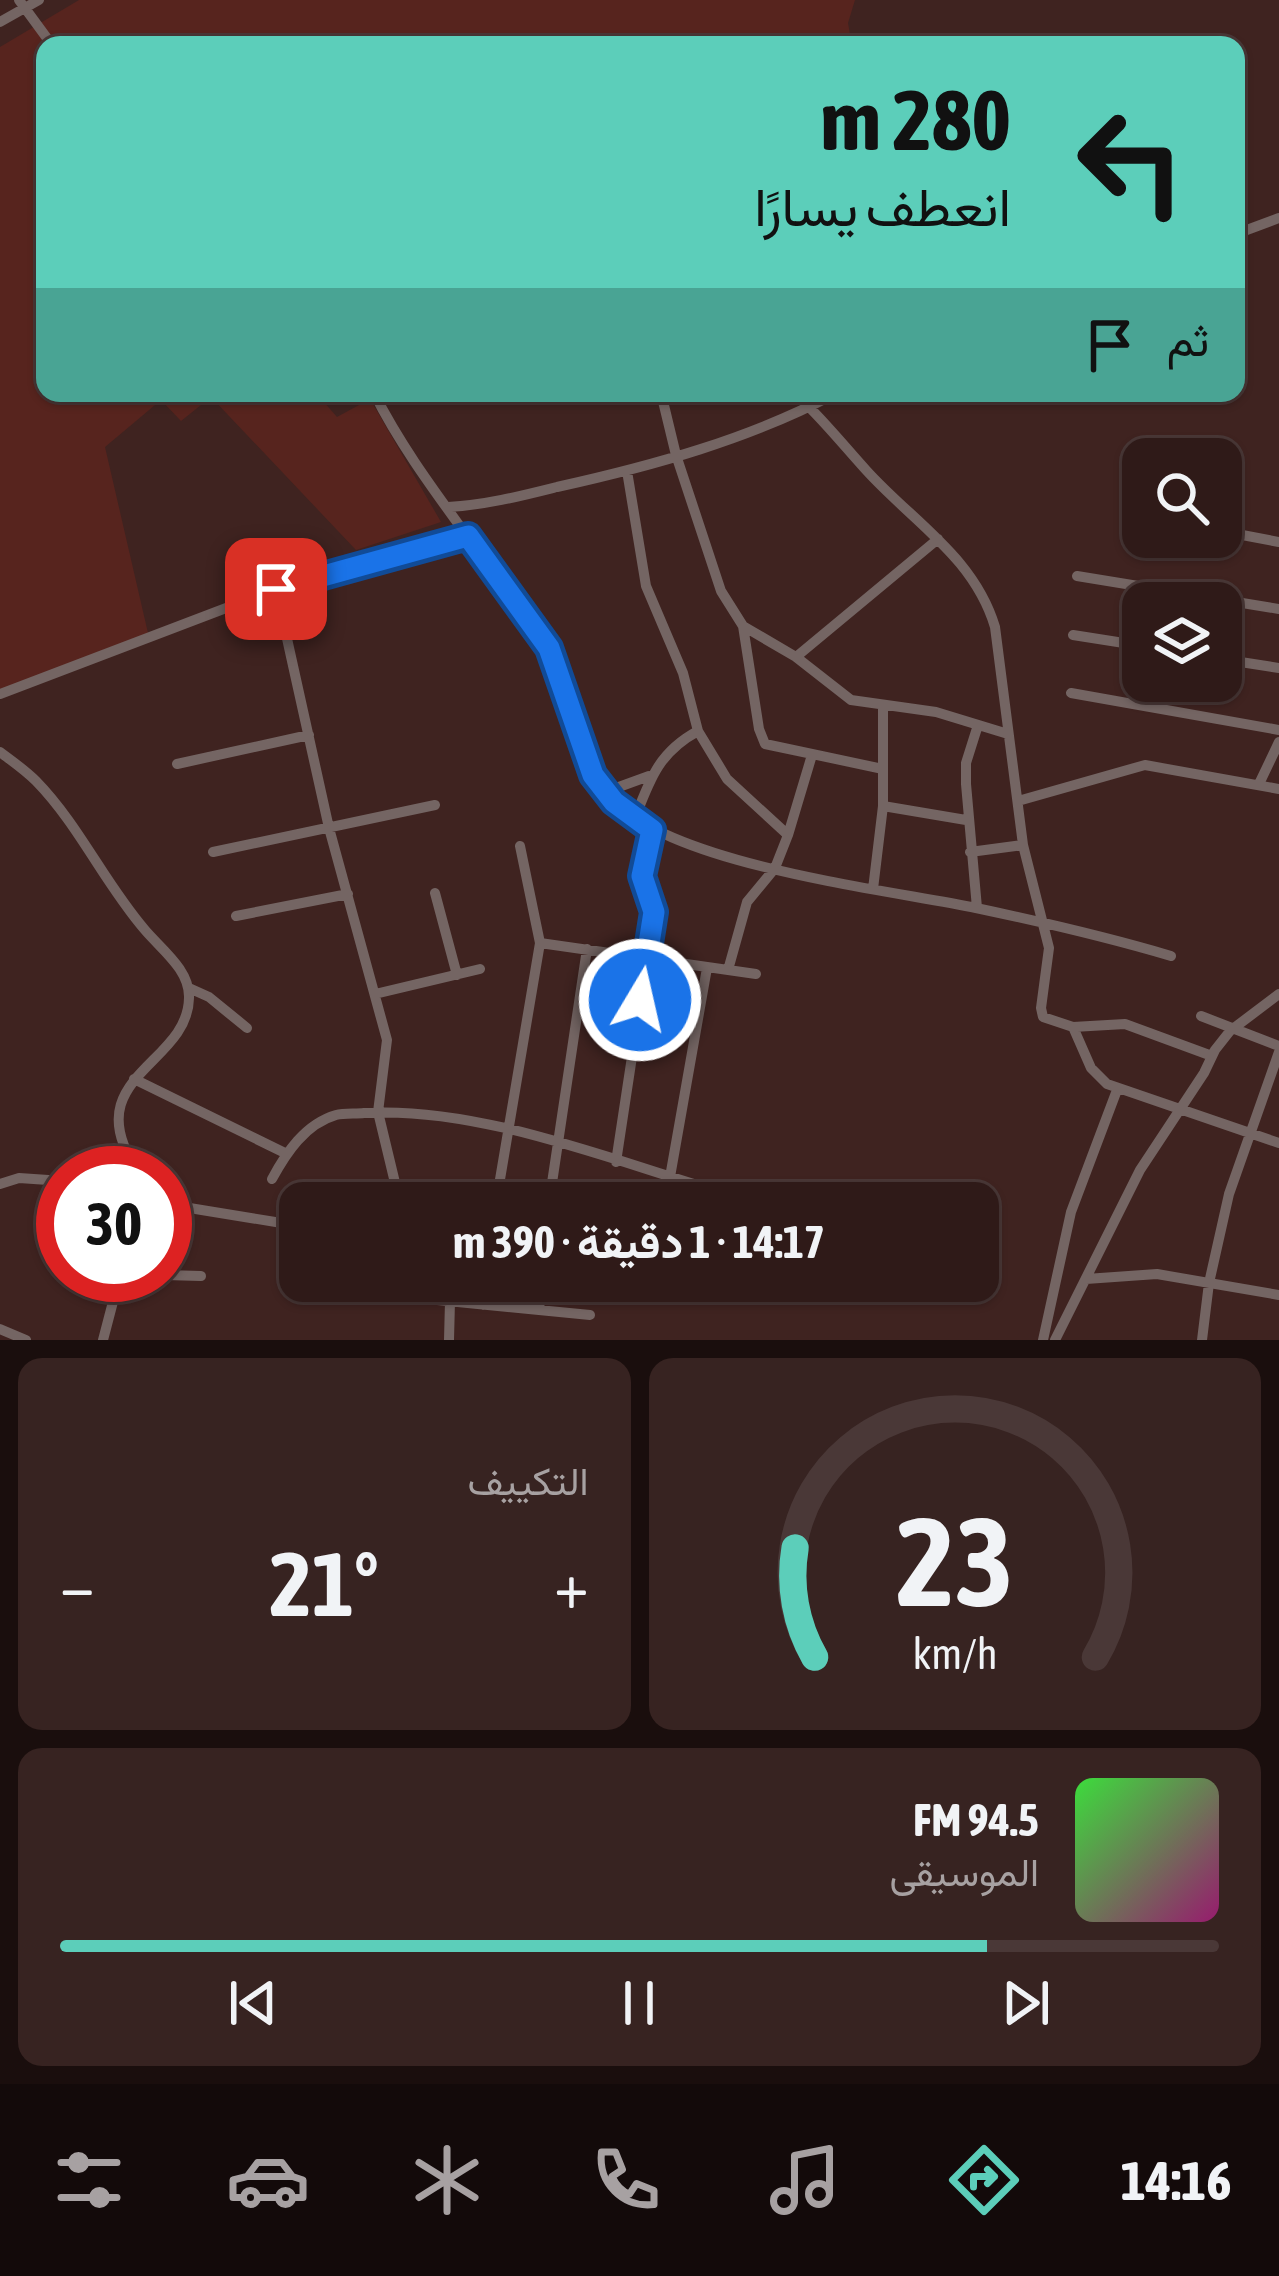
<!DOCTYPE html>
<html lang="ar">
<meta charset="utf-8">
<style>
:root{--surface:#2f1a18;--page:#372321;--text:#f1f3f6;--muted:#a7a1a2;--line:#4a3837;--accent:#5cceba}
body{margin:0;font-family:"Asap Condensed",Vazirmatn,sans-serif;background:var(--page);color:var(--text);direction:rtl;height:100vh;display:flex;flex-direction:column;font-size:45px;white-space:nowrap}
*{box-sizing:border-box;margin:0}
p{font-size:39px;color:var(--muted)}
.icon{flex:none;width:66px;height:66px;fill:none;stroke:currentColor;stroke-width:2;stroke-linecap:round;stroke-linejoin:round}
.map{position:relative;height:1340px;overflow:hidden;direction:ltr}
.drawer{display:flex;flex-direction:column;gap:18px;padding:18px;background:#1a0e0d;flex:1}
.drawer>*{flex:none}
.guide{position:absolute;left:36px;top:36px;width:1209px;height:366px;border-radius:24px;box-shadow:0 3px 9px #0004,0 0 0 3px var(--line);direction:rtl;background:#5cceba;color:#111;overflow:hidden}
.tools{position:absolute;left:1122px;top:438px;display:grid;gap:24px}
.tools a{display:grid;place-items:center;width:120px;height:120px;border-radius:24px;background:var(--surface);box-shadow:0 3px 9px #0004,0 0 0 3px var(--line);font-size:60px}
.speed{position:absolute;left:36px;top:1146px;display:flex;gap:24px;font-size:60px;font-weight:700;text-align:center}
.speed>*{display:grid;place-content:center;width:156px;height:156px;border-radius:50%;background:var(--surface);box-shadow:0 3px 9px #0004,0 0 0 3px var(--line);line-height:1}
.speed .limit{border:18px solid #d22;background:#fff;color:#111}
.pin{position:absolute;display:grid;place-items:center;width:102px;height:102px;color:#fff;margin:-51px;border-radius:24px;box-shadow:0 6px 18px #0006}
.me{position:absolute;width:132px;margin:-66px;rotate:9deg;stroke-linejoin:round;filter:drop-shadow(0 0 9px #0008)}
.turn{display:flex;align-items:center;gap:42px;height:252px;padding:0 36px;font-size:54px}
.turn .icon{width:156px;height:156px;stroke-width:2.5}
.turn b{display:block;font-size:84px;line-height:102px}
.then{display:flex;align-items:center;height:114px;padding:0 36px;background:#0003;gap:24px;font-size:45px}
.big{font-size:90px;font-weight:700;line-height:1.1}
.drawer .card{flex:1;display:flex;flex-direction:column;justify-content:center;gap:18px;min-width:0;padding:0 42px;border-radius:24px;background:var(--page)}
.drawer .dial{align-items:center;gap:0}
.dial svg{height:312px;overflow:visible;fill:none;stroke:var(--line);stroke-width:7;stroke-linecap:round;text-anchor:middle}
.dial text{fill:var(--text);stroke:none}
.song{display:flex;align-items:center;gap:36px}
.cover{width:144px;height:144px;border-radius:18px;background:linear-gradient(135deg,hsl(120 70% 55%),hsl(320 70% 35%))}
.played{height:12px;border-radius:6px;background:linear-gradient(90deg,var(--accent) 80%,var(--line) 80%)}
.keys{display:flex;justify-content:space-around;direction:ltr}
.heat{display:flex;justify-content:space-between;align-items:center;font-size:66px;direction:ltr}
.drawer .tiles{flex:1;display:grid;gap:18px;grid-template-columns:1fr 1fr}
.card:last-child{grid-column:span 2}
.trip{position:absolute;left:279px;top:1182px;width:720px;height:120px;border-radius:24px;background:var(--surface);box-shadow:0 3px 9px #0004,0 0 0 3px var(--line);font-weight:700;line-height:120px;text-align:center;direction:rtl}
.tab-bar{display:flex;height:192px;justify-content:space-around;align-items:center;background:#130a0a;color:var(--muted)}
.tab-bar .icon{width:84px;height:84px}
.tab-bar .selected{color:var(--accent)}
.tab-bar b{font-size:54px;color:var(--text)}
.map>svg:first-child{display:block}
.green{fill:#57241e}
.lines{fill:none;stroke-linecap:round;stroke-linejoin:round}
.street{stroke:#746563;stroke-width:10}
.route-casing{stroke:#114b97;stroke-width:30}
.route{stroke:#1a73e8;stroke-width:21}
</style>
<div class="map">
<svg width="1279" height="1340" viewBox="0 0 1279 1340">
<rect width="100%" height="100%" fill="#3f2320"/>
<path class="green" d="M79,0H855L848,23L852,45H45V393H316L337,417L370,399L441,522L356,550L211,397L181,421L161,400L105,447L148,633L0,693V47Z"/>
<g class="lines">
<path class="street" d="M19,0L52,45
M0,22L39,0
M1236,234L1279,218
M374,393C404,453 446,506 485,561C501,583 521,602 536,625C568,675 573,752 606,793C663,865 885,889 976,908C1042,922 1107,937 1171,956
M661,393L676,455L721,591L743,626L796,657L851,700L936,712L1008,734
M809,407C829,427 847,449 866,470C913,522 974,557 995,627L1023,845L1049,948L1041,1008L1043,1017L1073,1027L1091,1068L1107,1084L1279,1143
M627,471L646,586L683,673L698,731L727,779L788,835
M448,507C486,505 521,496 557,487C652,466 750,439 836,393
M1221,531L1279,542
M1077,576L1279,609
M276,589L329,828L387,1040L378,1112L397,1191L396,1203
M743,626L759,729L765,744L883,769
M1073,635L1143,646
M796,657L938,539
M1221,659L1279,668
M1071,693L1279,730
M0,694L276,589L468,536
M0,752C12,761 25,770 36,781C79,825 105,884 145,930C162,950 190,970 189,998C188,1066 73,1077 139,1173
M177,764L309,735
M1259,784L1279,742
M605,792L649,776
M1018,801L1145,765L1279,789
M883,806L966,820
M635,818C650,779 659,752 698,731
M213,852L435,805
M970,852L1023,845
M873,889L883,806V707
M435,893L457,975
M977,908L966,784V763L978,725
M236,916L348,894
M540,943L756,974
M728,970L747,902L775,868L788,835L812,755
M189,988L209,997L247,1028
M375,994L480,969
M1201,1016L1279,1046
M1073,1027L1125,1024L1212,1056
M134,1079L285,1153
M616,1162L654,912L642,876L652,829
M670,1177L707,968
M272,1179C286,1153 305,1124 336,1115C344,1113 356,1114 364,1113C478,1106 608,1159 717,1191
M0,1184L19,1178L63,1181
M496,1203L540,943L520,846
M549,1203L587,949
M165,1204L300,1226
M165,1275L201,1276
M1086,1279L1157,1274L1279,1295
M385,1281L387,1295L590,1315
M483,1305L486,1281
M539,1310L542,1281
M0,1329L26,1340
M103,1340L120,1275
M449,1340L450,1301
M1043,1340L1071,1212L1117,1090
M1055,1340L1140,1170L1204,1073L1215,1050L1230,1031L1279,994
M1202,1340L1209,1283L1229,1194L1279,1052"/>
</g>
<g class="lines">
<defs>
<path id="route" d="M276,589L468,536L549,648L593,775L614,802L652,830L642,876L654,912L640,1000"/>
</defs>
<use href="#route" class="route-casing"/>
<use href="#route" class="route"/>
</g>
</svg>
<div class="tools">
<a><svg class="icon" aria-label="search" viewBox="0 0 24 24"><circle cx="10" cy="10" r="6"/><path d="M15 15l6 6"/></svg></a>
<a><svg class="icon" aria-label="layers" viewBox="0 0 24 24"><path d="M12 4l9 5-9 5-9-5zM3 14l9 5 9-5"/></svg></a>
</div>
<div class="speed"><div class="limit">30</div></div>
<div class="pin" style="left:276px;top:589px;background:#d93025"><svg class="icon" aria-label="arrive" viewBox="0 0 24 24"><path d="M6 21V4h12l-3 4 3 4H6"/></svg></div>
<svg class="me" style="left:640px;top:1000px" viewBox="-20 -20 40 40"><circle r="17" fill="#1a73e8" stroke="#fff" stroke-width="3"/><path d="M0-11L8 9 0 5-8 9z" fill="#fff"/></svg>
<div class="trip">14:17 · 1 دقيقة · 390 m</div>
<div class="guide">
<div class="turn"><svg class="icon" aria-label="left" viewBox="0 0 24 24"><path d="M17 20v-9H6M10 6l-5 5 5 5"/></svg><div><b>280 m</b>انعطف يسارًا</div></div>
<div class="then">ثم<svg class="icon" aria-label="arrive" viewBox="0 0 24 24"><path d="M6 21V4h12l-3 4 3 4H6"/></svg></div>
</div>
</div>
<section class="drawer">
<div class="tiles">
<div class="card dial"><svg viewBox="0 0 100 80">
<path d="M14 69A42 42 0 1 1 86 69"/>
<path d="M14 69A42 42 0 0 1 9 41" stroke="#5cceba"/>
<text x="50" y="56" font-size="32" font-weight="700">23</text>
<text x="50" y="72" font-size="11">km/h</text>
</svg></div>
<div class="card"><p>التكييف</p>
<div class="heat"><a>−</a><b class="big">21°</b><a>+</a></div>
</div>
<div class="card">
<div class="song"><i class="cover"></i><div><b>94.5 FM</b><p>الموسيقى</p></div></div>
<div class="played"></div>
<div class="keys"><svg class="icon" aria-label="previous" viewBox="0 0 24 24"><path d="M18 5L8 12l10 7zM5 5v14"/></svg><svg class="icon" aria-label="pause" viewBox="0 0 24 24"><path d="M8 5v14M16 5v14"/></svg><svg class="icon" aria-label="next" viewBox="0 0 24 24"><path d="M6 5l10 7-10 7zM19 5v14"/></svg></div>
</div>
</div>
</section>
<nav class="tab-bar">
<b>14:16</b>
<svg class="icon selected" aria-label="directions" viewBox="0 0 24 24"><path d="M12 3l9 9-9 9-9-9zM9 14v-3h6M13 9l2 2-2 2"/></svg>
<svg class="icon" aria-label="music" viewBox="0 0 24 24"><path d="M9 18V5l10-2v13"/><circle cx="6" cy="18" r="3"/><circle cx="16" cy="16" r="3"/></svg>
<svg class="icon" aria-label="phone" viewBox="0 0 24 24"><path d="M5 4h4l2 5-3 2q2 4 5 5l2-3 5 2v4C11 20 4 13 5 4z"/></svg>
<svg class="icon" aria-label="climate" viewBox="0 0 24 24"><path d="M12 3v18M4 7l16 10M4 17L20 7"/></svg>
<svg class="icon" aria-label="car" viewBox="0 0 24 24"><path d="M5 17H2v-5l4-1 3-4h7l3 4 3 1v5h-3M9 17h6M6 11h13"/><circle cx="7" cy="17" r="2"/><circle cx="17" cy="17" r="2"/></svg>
<svg class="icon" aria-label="filters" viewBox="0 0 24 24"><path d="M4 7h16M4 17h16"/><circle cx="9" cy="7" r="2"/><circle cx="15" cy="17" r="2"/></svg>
</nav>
